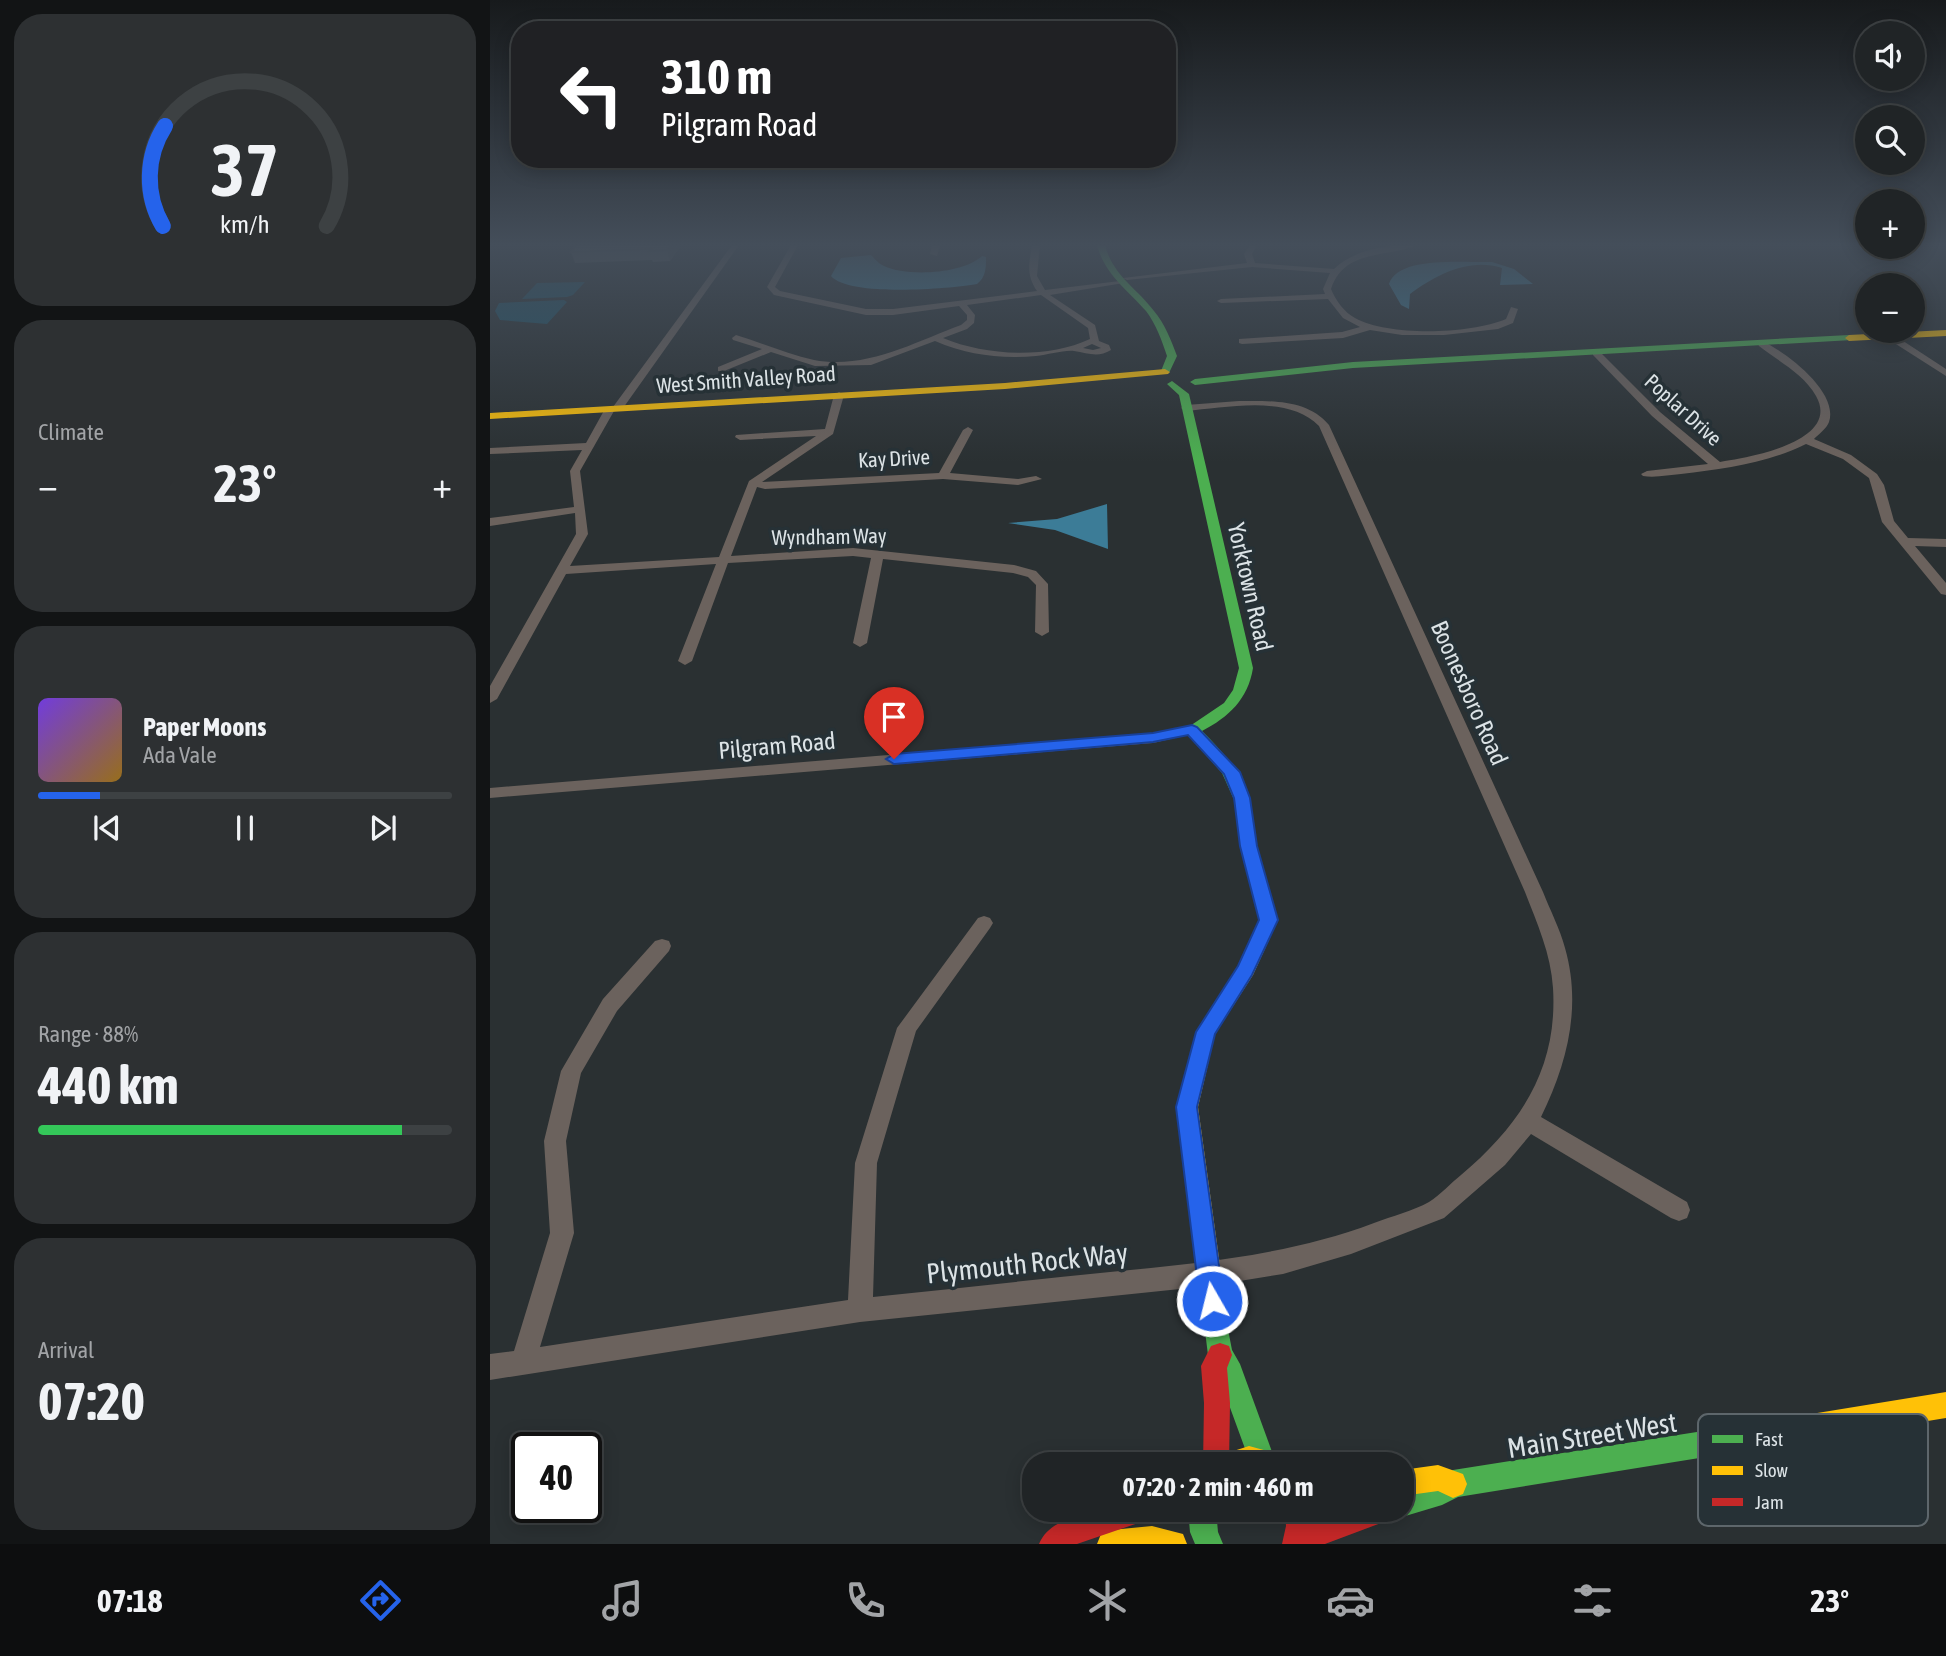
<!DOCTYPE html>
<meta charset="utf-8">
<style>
:root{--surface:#202426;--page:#2d3032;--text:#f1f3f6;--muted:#a2a4a7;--line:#3d4143;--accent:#2563eb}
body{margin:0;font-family:"Asap Condensed",sans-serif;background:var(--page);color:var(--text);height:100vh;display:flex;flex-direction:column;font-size:26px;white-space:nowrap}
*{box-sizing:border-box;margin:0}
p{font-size:23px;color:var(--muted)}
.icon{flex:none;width:38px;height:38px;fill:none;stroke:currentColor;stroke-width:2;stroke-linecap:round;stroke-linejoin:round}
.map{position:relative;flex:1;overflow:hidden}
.drawer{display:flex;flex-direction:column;gap:14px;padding:14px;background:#121415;width:490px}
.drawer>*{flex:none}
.banner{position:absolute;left:21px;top:21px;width:665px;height:147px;border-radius:28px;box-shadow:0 4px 18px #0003,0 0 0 2px var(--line);background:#202124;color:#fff;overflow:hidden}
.buttons{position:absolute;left:1365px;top:21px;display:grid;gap:14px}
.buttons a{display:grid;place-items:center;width:70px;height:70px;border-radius:50%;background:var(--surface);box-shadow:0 4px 18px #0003,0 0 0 2px var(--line);font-size:35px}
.speed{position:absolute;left:21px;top:1432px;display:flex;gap:14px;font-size:35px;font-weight:700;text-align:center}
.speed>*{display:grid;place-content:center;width:91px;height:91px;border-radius:50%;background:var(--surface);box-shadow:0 4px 18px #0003,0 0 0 2px var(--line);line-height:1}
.speed .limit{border:4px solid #111;border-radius:10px;background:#fff;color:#111}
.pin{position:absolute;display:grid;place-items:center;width:60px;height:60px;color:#fff;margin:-72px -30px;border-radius:50% 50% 50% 0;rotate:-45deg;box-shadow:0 0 7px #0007}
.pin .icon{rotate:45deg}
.me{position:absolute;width:77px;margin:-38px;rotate:352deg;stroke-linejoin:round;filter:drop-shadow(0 0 5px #0008)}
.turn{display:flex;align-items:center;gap:24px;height:147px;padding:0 35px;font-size:32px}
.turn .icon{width:91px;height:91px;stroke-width:2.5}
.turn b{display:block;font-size:49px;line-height:60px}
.big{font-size:52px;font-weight:700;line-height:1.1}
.drawer .widget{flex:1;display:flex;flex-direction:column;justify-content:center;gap:10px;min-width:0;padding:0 24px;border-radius:28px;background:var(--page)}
.drawer .dial{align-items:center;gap:0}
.dial svg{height:182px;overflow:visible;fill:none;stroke:var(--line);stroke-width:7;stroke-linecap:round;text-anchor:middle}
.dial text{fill:var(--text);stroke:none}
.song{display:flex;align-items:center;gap:21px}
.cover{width:84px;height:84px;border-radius:10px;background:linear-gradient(135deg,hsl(260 70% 55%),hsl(40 70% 35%))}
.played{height:7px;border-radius:4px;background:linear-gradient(90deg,var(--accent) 15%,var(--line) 15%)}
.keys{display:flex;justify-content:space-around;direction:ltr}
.heat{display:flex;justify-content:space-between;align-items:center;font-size:38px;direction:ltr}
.charge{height:10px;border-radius:5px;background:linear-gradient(90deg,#34c759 88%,var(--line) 0)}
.trip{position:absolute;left:532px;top:1452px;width:392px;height:70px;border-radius:28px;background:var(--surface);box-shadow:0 4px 18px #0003,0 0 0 2px var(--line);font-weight:700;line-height:70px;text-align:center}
.dock{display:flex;height:112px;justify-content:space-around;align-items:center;background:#0d0e0f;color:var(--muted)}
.dock .icon{width:49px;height:49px}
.dock .on{color:var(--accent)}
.dock b{font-size:32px;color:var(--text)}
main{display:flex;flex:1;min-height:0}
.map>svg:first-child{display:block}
.green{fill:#1f5367}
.water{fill:#3c7c97}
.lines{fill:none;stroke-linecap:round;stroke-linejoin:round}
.street{fill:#6b625d;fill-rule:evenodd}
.fast{fill:#4caf50;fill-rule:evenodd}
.slow{fill:#ffc107;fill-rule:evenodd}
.jam{fill:#c62828;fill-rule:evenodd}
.wall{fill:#565a5c}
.shaded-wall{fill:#464a4b}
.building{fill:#64696b;stroke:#464a4b;stroke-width:2}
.route{fill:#2563eb;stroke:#184099;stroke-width:2}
.labels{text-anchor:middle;stroke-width:7;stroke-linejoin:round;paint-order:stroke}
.far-street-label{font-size:21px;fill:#dce3e6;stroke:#263136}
.street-label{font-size:24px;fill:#dce3e6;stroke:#263136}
.near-street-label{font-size:28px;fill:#dce3e6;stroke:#263136}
.key{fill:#263136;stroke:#5d666b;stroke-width:2}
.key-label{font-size:19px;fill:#dce3e6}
</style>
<main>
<section class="drawer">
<div class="widget dial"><svg viewBox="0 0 100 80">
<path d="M14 69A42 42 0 1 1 86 69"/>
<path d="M14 69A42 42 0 0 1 15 25" stroke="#2563eb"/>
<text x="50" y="56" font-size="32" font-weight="700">37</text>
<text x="50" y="72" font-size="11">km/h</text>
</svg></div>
<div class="widget"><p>Climate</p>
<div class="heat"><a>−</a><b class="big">23°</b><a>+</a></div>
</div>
<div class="widget">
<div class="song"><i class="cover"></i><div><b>Paper Moons</b><p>Ada Vale</p></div></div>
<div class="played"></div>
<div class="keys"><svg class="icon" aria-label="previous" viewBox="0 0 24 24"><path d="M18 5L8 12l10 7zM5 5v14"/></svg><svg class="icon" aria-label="pause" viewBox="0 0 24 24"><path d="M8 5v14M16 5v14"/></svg><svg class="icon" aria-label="next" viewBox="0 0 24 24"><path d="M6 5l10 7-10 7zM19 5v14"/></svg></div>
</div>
<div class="widget"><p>Range · 88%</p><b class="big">440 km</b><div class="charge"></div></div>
<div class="widget"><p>Arrival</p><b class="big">07:20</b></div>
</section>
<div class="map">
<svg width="1456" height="1544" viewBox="0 0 1456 1544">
<rect width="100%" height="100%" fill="#2a3032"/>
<path class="green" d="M95,282L83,295L77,297L32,299L47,283Z
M74,300L77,302L57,324L10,320L5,311L9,303Z"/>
<path class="water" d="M381,255C385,259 389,264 394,266C417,277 473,274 492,256L496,257C496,268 496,277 487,284C458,289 359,297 341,276L351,258Z
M1002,262L1024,269L1043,284L1010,285L1012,268C980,257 945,275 920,294L919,309L911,305L899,284C908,255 976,263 1002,262Z
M617,504L618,549L565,530L518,523L567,519Z"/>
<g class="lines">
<path class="street" d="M242,245H249L131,411H124L90,471L98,534L80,566L229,557L259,481L326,436L250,440L245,437L246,435L335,429L344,395L349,392L354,395L343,434L272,482L449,473L473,430L478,427L483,430L460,473L528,479L546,476L552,479L528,485L453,479L275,489L267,487L241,556L363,548L524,565L546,571L558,584L559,632L552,636L545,632L546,585L538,577L523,573L393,559L377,643L370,647L363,643L381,558L363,556L238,563L202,661L195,665L188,661L226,564L76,574L7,699L0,703V686L86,534L85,513L0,526V518L84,507L80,471L92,450L0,454V448L96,443L116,407H123Z
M301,245H308L285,287L290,291L376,309H403L547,291C536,275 539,263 542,245H550L547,276L555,290L630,281L634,283L560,295L605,325L609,341L619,345L621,350C608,358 598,353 584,351C573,350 558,355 546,356C510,359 478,355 445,341L381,365L325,366L281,352L234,371H228V367L272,349L243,340L242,338L246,335C272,343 298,354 324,360C375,370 425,342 471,325L477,320V315L469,306L403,315H376L284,295L277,287ZM551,295L598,328L600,339C557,359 496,356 453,338L477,329L484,323L485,315L477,305ZM602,344L611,348L603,350L593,348Z
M442,245H450L447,256L440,254Z
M760,245H767L762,254L765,263L844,269C866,248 899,245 927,245C896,258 854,249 841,289C846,301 854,312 865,318C900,337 980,334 1016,319L1021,307L1028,309L1023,323L1008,329L954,335H912L880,330L853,338L752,344L749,343V339L852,332L870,327L853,318L838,299L731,303L727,301L731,299L835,294L833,289L840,273L762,267L637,280L633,278L757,263L754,254Z
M1398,335H1404L1456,369V376L1398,339Z
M1272,341C1296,352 1349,392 1339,422C1337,428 1328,435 1324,439L1361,455L1387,474L1394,485L1404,521L1418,538L1456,539V547L1425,546L1456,583V595L1451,594L1392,522L1379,478L1353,459L1316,444C1278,463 1234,469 1191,474C1179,475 1165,478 1153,476L1151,474L1157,471L1218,464L1162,416L1103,355V351H1109L1170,412L1230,462C1257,458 1352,442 1326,396C1314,374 1288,361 1269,346L1268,344Z
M749,401C781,401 817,399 839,425L1053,892C1060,910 1070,929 1075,948C1092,1007 1077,1064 1051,1117L1197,1202L1200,1210L1197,1218L1189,1221L1181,1218L1041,1134L1015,1165L954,1218L861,1254L793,1274L719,1286L370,1322L0,1380V1354L24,1351L60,1233L54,1141L71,1071L113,999L165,941L172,939L179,941L181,946L179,951L127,1011L91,1073L76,1141L84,1233L50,1347L358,1300L365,1163L407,1028L488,918L494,916L500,918L503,923L500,928L426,1031L387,1163L383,1297C462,1289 541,1280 620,1272C710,1263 799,1255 884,1223C902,1216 923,1211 939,1202C950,1195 961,1183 971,1175C1030,1125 1068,1069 1063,988C1061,954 1047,923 1035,892L829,426C798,394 736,408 696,411L691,408L696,405Z
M702,725L710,730L707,733L663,743L0,798V788L663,733Z"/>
<path class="fast" d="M607,245H615C623,276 647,288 664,311C675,324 681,340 687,356L679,373L671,371L677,356C672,341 666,324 656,311C637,289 615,275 607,245Z
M1359,335L1362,336V340L863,368L705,385L700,382L705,379L863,362Z
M682,381L699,394L763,668C758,699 739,717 712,731C733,752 751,772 760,800L752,805L746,804L732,773L694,730L734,703L743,690L749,668L689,395L677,384Z
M726,1311L735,1314L742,1350L750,1364L785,1460L783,1465H761L727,1372L718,1355L714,1323L717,1314Z
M1315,1415L1324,1419L1328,1428L1324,1437L1315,1441L968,1497L952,1505L912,1517L901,1510H912V1489L946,1479L963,1470Z
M698,1510H726L728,1532L733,1544H705L700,1532Z"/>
<path class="slow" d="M1456,330V336L1359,341L1355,338L1359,335Z
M675,369L680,372L678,374L515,389L0,419V413L515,383Z
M752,795L760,800L766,846L788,920L763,975L725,1034L708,1107L738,1323L735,1332L726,1335L717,1332L714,1323L686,1107L706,1032L748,966L770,920L750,846L744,800Z
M1456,1392V1418L1315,1441L1306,1437L1302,1428L1306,1419L1315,1415Z
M759,1446L792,1455L796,1465H724L728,1456Z
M948,1465L973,1474L977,1484L973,1494L963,1498L948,1491L912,1496V1470Z
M662,1526L693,1534L697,1544H607L611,1534L621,1530Z"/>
<path class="jam" d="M730,1343L739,1346L742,1355L737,1368L740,1403L739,1465H713L714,1403L711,1366L721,1346Z
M605,1510H661L657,1520L587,1544H549C558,1522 584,1517 605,1510Z
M795,1510H823V1520L851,1510H903L899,1520L835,1544H792L796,1526Z"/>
</g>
<path class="wall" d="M87,245H191L180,261L163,262L162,260L85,263L81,252Z"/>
<path class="shaded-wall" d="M180,245H191L180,261L177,250Z"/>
<path class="building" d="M87,245H180L177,250L159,251L161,249L81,252Z"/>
<linearGradient id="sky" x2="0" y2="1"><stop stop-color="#171a1c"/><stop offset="0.53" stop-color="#444e5a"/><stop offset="1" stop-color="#444e5a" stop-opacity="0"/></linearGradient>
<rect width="1456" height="462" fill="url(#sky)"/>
<path class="route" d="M702,725L707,727L750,772L760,798L767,846L788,920L762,975L725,1034L707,1107L734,1301L731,1309L722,1313L714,1309L710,1301L686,1107L706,1032L748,966L769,920L750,846L744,798L734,774L698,735L663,742L404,764L396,759L404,754L663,733Z"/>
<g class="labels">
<g class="far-street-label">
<text transform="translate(256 380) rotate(-4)" y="7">West Smith Valley Road</text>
<text transform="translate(1193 410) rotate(42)" y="7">Poplar Drive</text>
<text transform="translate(404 459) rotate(-3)" y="7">Kay Drive</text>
<text transform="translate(339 537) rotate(-1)" y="7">Wyndham Way</text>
</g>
<g class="street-label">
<text transform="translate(760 587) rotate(77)" y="8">Yorktown Road</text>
<text transform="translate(979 693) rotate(66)" y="8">Boonesboro Road</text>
<text transform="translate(287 746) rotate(-5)" y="8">Pilgram Road</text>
</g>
<g class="near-street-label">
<text transform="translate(537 1263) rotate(-6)" y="10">Plymouth Rock Way</text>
<text transform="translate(1102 1435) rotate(-9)" y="10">Main Street West</text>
</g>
</g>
<rect x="1208" y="1414" width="230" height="112" rx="10" class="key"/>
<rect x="1222" y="1435" width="31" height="8" fill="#4caf50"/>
<rect x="1222" y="1466" width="31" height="9" fill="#ffc107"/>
<rect x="1222" y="1498" width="31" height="8" fill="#c62828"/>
<g class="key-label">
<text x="1265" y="1446">Fast</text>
<text x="1265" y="1477">Slow</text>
<text x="1265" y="1509">Jam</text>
</g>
</svg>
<div class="buttons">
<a><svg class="icon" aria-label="sound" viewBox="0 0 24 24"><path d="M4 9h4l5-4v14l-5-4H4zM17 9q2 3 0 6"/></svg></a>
<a><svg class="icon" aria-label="search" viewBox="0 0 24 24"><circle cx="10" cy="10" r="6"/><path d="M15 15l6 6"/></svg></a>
<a>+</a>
<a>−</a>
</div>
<div class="speed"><div class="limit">40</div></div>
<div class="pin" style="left:404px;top:759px;background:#d93025"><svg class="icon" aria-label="arrive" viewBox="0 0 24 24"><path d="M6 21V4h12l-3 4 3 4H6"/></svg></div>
<svg class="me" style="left:722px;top:1301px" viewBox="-20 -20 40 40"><circle r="17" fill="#2563eb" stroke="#fff" stroke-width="3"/><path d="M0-11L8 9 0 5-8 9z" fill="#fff"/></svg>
<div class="trip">07:20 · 2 min · 460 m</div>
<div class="banner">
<div class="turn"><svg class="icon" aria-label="left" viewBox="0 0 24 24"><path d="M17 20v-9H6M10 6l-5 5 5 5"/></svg><div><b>310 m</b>Pilgram Road</div></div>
</div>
</div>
</main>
<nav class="dock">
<b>07:18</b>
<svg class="icon on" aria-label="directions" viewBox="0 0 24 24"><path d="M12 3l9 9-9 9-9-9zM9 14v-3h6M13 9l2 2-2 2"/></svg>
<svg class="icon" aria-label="music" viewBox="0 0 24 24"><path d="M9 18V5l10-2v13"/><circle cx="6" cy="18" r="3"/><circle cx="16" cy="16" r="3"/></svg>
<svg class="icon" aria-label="phone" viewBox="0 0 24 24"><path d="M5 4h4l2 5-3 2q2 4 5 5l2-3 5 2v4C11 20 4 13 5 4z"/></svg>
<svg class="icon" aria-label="climate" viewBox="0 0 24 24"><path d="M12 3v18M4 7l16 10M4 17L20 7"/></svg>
<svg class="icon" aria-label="car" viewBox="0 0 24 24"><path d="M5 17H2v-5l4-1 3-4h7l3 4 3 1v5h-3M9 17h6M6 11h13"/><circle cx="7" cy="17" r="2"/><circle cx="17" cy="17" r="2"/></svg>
<svg class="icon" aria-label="filters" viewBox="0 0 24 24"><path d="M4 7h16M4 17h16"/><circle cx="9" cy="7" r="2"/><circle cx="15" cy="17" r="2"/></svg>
<b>23°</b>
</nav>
